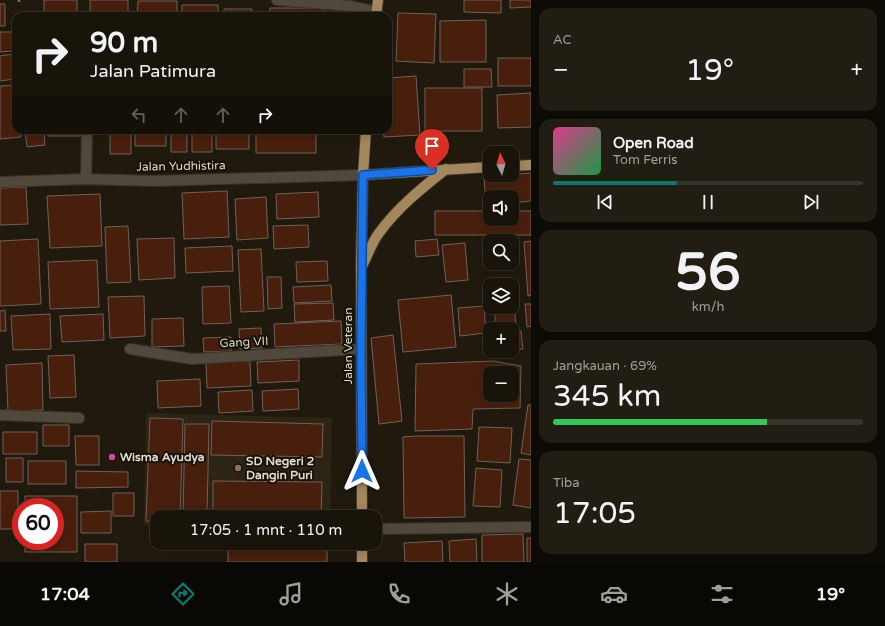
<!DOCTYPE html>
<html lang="id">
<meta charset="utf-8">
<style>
:root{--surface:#18140a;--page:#211d13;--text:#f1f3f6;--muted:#9f9e9c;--line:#36332b;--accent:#0f766e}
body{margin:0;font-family:"Varela Round",sans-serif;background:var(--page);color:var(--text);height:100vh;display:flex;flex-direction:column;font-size:15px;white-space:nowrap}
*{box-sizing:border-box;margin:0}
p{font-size:13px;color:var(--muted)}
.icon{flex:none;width:22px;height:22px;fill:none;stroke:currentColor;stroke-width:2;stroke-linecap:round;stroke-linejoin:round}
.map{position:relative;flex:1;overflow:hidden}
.details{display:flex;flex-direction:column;gap:8px;padding:8px;background:#0d0b06;width:354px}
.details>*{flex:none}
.banner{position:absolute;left:12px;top:12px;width:380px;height:122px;border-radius:12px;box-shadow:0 2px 10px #0003,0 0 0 1px var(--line);background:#18140a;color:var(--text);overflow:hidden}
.needle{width:26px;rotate:355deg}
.fabs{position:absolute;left:483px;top:146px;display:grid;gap:8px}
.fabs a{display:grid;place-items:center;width:36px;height:36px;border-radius:8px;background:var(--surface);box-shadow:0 2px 10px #0003,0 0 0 1px var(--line);font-size:20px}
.speed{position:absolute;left:12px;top:498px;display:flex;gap:8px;font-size:20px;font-weight:700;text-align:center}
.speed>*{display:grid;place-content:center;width:52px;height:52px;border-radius:50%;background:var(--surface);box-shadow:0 2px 10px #0003,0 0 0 1px var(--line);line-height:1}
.speed .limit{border:6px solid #d22;background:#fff;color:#111}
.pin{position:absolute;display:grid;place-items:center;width:34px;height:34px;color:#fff;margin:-41px -17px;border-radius:50% 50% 50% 0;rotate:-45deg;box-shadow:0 0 4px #0007}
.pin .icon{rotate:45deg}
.me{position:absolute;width:44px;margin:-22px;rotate:0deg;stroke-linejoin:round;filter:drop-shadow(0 0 3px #0008)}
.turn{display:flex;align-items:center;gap:14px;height:84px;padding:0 12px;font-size:18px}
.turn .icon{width:52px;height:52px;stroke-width:2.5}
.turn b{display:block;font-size:28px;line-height:34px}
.lanes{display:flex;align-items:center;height:38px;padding:0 12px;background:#0003;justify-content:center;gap:20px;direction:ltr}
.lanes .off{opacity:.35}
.big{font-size:30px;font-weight:600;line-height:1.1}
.details .card{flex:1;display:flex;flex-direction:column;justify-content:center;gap:6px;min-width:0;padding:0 14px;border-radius:12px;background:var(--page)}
.details .dial{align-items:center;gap:0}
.dial b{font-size:52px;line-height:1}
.song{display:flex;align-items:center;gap:12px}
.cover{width:48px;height:48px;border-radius:6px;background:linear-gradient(135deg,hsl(330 70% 55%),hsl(140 70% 35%))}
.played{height:4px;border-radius:2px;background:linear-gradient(90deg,var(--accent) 40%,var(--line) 40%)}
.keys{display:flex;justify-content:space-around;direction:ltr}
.heat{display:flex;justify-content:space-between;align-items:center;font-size:22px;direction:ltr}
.charge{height:6px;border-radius:3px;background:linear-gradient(90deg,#34c759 69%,var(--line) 0)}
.trip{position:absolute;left:150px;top:510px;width:232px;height:40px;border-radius:12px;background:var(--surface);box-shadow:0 2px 10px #0003,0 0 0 1px var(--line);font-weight:600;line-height:40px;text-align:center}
.dock{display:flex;height:64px;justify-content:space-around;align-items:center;background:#0a0804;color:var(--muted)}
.dock .icon{width:28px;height:28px}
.dock .selected{color:var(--accent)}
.dock b{font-size:18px;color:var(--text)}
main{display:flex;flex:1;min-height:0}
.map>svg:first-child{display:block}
.education{fill:#2c2515}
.building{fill:#481f0c;stroke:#716059;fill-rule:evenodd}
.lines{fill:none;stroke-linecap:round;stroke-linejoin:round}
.minor-casing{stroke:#38342e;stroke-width:12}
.major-casing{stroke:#38342e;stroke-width:12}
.path{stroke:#777268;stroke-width:2.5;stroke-dasharray:2 2;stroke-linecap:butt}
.minor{stroke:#50493b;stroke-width:10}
.major{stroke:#a5875c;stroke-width:10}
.route-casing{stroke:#114b97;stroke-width:10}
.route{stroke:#1a73e8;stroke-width:7}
.hotel-dot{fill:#d1479c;stroke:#171106;stroke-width:1.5}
.education-dot{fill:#8d6e63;stroke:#171106;stroke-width:1.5}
.labels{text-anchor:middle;stroke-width:4;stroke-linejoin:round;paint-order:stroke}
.street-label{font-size:12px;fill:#ddd9d1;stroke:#171106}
.poi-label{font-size:12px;font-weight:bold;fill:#ddd9d1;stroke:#171106;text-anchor:start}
</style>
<main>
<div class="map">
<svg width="531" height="562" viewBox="0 0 531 562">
<rect width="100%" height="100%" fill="#201a0e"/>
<path class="education" d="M146,413L332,418L330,517H157V525H144Z"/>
<path class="building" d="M44,0H77V16H44Z
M90,0H128V16H90Z
M464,0H501V13L464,12Z
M510,0H531V7L510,8Z
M138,1H177V16H137Z
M0,4H5V26H0Z
M182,5H218V16H182Z
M270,8H325V16H270Z
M224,9H252V16H224Z
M333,13H355V16H333Z
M398,13L436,14L434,63L396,61Z
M486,20V62H440V21Z
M0,32H13V51L0,52Z
M12,54L15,79L0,81V56Z
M498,58H531V86H498Z
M464,69H491L492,87H464Z
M416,76L420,135L384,137L383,130H388V78Z
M16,85V130H20L21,137L0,139V86Z
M425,88H482V131H425Z
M531,93V127L498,128L497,95Z
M25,130H44L45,145L27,147Z
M48,130H85V136H48Z
M135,130H166V146H135Z
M171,130H187V152H171Z
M192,130H212V152H192Z
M216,130H249V149H216Z
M256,130H316V153H256Z
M110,131H131V154H110Z
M531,173V201L512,203V197H490V205H486L484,177Z
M26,187L28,224L0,225V188Z
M227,191L229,237L184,239L182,193Z
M318,192L319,217L277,219L276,194Z
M100,194L102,246L50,248L47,196Z
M266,197L268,238L237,240L235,199Z
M435,211H490V219H512V211H531V235H435Z
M308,225L309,247L274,249L273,226Z
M128,226L131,282L107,283L105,227Z
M174,238L175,278L139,280L137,239Z
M38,239L41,304L0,306V241Z
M437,239L439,255L416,257L415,241Z
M531,241V295L528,296L524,242Z
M465,243L468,280L446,282L442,245Z
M232,246L233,271L186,273L185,248Z
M261,249L264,311L241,312L238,250Z
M97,260L99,307L50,309L48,262Z
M327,261L328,281L297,282L296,262Z
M267,277H281L282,308L268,309Z
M331,285L332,301L294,303L293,287Z
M229,286L231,323L203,324L202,287Z
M451,295L456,347L403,352L398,300Z
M513,295L516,325L496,327L494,307H512V296Z
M144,296L145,336L110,338L108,297Z
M333,303L334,320L295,322L294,304Z
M525,304H531V326L527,327Z
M484,306L486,333L460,336L458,308Z
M5,310L6,331H0V311Z
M50,314L51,349L13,350L11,316Z
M103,314L104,340L62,342L60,316Z
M183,318L184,346L152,347V319Z
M341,321L342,344L275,347L274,324Z
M261,328L262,348L240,349L239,329Z
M521,331L523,349L512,350V332Z
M393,335L402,421L379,424L371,338Z
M231,337V351L204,352L203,338Z
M74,355L76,397L50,398L48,356Z
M299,360V381L258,383L257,362Z
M250,361L251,386L207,388L206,362Z
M493,361L521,366L520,408L473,409L472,429L415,431L416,364ZM490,373H512V395H490Z
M42,363L43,410L8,411L6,365Z
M200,379L201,406L158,408L157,381Z
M298,389L299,409L263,411L262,391Z
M252,390L253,411L219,413L218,392Z
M528,405H531V455L521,453Z
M150,418L183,419L180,517H157V522L146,521Z
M212,421L323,424L322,457L211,455Z
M185,424H209L207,515H183Z
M43,425H69V446H43Z
M479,427L512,428L510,463L477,461Z
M3,432H37V454H3Z
M75,436H99V465H76Z
M416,436H464L465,517L404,518L403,437Z
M6,458H23V482H6Z
M519,459L531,460V508L513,505Z
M28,461H66V484H28Z
M476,468L502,470L500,507L473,506Z
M76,471L128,472V487L76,488Z
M213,481L322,482L321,517H213Z
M0,491H18V529H0Z
M113,493H134V516H113Z
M25,496H77V552H25V541H55V507H25Z
M111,511V533H81V512Z
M523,534L524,562H482V535Z
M527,538H531V562H527Z
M476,539L477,562H450L449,541Z
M442,541L443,562H405L404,543Z
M228,543H327V562H228Z
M85,544H117V562H85Z"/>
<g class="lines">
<defs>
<path id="minor" d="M277,0L351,6L377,12
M86,179L87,130
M0,182L86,179L154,181L363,175
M130,349L192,359L361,349
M0,415L79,418
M375,529L531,527"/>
<path id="major" d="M376,16L378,0
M512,166L531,165
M363,175L490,167
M362,266C368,255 372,242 379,233C398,207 422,188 446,169
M362,517L361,267L363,175L366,130
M362,543V562"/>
</defs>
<use href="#minor" class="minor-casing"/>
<use href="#major" class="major-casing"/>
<path class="path" d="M19,2V0"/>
<use href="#minor" class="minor"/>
<use href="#major" class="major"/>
</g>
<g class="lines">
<defs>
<path id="route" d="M362,471L361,349L363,175L432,170"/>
</defs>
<use href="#route" class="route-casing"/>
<use href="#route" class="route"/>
</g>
<circle class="hotel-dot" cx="112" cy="457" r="4"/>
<circle class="education-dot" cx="238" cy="468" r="4"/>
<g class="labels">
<g class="street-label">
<text transform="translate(181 166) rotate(-1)" y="4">Jalan Yudhistira</text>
<text transform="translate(244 342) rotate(-3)" y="4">Gang VII</text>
<text transform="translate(348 346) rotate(-90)" y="4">Jalan Veteran</text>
</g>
<g class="poi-label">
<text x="120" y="461">Wisma Ayudya</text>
<text x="246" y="465">SD Negeri 2<tspan x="246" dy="14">Dangin Puri</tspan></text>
</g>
</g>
</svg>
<div class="fabs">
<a><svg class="needle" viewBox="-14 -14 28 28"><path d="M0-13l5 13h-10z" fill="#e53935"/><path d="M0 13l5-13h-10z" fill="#9f9e9c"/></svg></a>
<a><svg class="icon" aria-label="sound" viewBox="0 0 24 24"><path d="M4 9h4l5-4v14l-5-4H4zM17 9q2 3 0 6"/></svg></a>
<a><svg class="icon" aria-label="search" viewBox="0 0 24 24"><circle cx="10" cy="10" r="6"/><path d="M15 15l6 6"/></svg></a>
<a><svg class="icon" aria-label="layers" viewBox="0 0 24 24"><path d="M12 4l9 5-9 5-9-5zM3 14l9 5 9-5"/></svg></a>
<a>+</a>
<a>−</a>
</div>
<div class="speed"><div class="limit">60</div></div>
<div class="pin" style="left:432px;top:170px;background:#d93025"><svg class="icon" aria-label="arrive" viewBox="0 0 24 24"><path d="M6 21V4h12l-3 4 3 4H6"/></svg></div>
<svg class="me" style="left:362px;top:471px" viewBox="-20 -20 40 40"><path d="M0-17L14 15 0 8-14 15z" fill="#1a73e8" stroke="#fff" stroke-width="4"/></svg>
<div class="trip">17:05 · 1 mnt · 110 m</div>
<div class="banner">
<div class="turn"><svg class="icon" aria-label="right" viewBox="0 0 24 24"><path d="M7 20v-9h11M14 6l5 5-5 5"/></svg><div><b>90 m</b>Jalan Patimura</div></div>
<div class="lanes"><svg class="icon off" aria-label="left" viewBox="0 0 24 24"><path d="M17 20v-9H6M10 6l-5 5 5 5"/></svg><svg class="icon off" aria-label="ahead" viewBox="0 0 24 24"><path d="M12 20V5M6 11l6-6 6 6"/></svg><svg class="icon off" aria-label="ahead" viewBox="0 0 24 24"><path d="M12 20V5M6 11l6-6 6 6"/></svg><svg class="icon" aria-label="right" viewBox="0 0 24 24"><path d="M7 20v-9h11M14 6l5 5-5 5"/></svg></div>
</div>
</div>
<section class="details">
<div class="card"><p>AC</p>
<div class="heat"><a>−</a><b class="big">19°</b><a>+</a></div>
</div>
<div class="card">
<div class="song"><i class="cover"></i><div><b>Open Road</b><p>Tom Ferris</p></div></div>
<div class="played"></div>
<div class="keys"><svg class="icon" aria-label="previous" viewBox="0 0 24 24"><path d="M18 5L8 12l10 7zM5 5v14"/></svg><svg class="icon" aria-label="pause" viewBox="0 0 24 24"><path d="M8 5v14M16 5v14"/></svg><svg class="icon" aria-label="next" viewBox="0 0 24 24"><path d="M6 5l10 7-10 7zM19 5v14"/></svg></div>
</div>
<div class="card dial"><b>56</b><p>km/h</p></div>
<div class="card"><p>Jangkauan · 69%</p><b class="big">345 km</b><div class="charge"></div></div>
<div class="card"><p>Tiba</p><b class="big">17:05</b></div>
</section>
</main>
<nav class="dock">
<b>17:04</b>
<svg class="icon selected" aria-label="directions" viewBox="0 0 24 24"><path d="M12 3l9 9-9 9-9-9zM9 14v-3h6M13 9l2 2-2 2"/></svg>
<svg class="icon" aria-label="music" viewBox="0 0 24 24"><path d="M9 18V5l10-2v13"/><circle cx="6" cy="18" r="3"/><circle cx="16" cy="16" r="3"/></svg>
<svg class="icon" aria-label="phone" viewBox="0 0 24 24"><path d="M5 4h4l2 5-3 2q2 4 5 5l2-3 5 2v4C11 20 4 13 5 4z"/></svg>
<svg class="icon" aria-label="climate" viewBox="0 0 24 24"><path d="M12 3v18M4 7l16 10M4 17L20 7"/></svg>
<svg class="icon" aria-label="car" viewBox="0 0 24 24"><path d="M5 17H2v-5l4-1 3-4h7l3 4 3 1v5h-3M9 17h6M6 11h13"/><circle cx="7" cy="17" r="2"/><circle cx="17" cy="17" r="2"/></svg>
<svg class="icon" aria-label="filters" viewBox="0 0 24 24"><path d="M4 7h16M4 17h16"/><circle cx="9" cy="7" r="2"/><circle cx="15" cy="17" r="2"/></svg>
<b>19°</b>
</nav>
